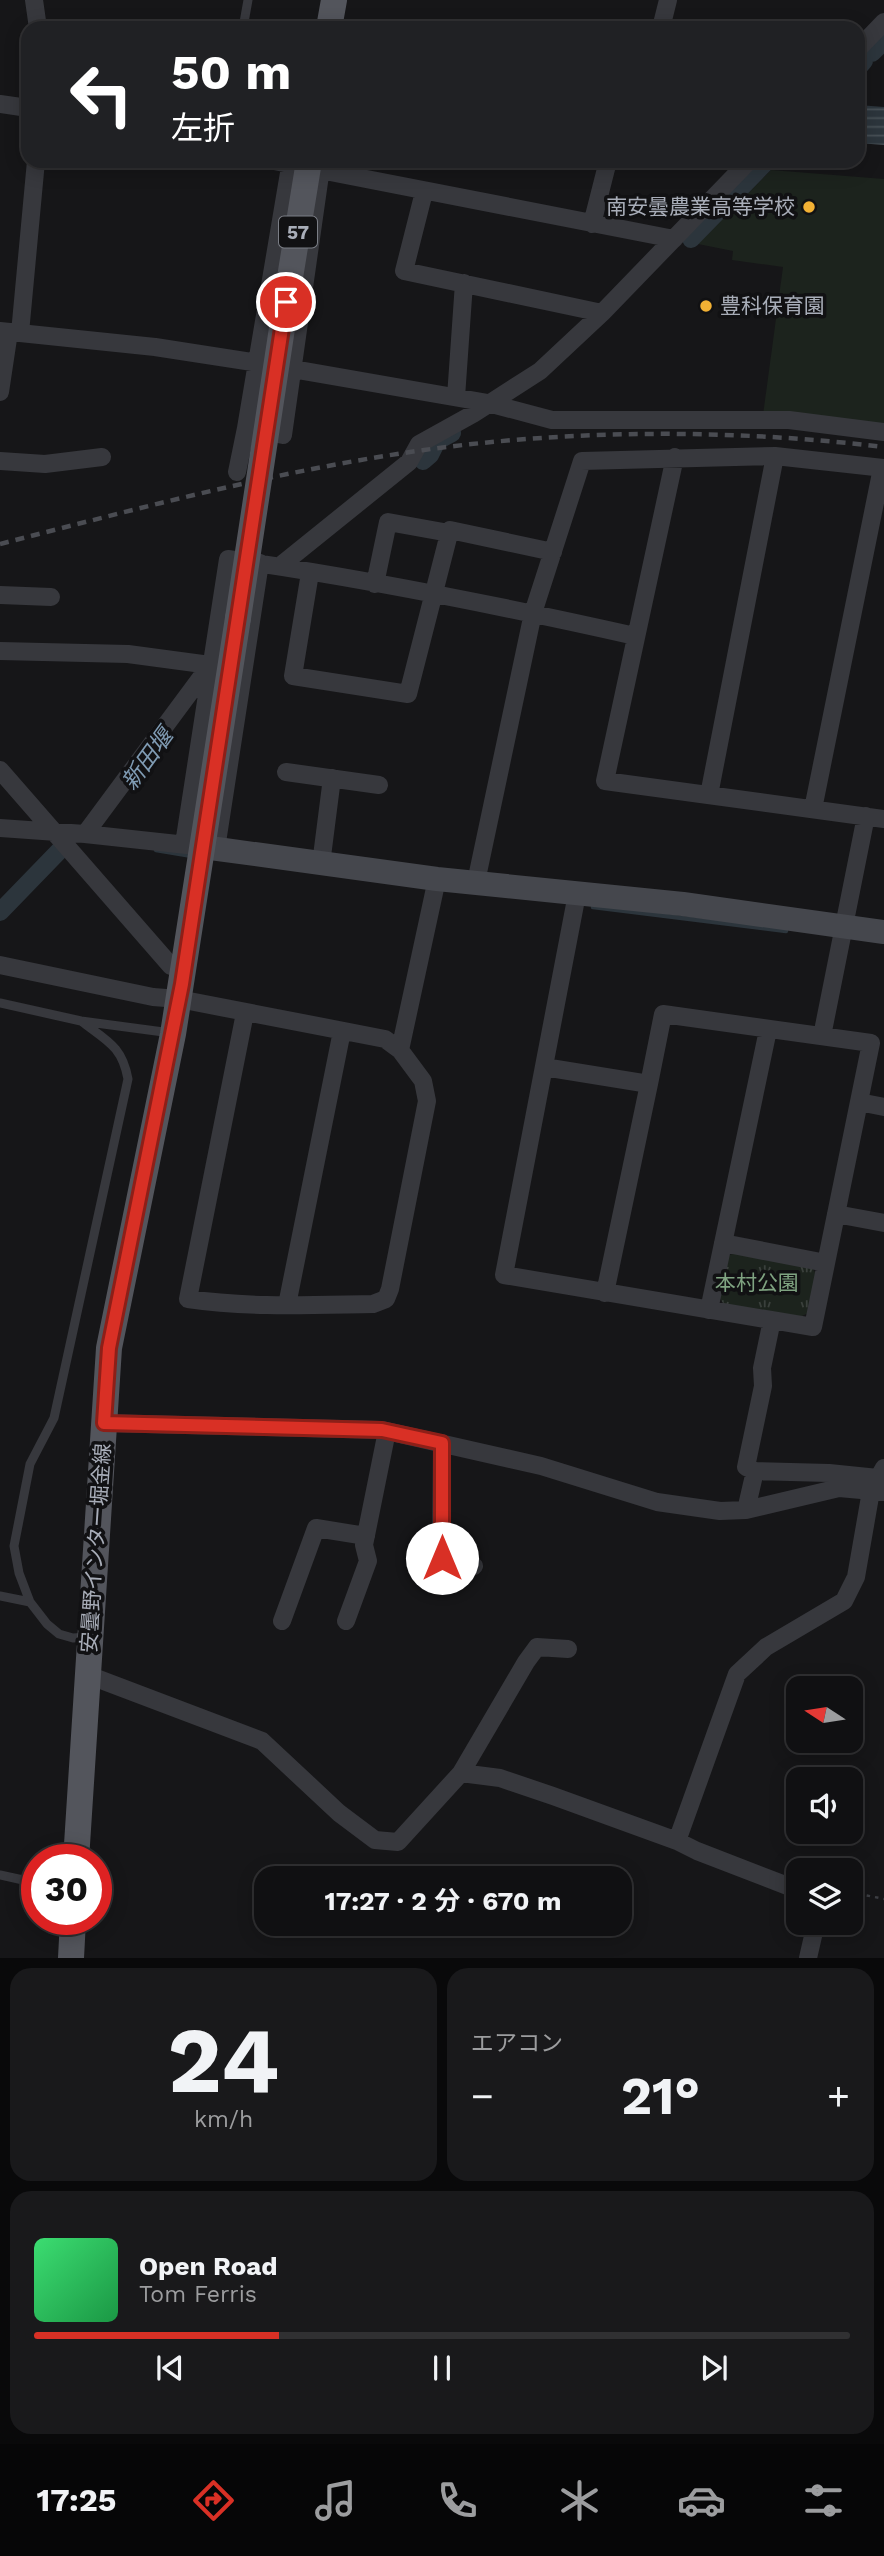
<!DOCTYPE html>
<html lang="ja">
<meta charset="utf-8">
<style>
:root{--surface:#101012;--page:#19191b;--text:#f1f3f6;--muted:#9c9d9f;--line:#303032;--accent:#d93025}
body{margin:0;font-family:"Work Sans","Noto Sans JP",sans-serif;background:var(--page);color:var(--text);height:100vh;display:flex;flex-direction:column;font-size:26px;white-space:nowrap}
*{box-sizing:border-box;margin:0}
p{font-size:23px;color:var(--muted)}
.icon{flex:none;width:38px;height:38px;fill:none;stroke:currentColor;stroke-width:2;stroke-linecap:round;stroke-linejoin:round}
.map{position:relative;height:1958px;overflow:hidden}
.sheet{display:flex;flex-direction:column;gap:10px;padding:10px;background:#09090a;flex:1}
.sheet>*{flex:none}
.hud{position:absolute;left:21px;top:21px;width:844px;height:147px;border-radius:21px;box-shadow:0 4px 18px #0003,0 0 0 2px var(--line);background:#202124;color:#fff;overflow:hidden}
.needle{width:46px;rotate:282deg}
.fabs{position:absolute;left:786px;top:1676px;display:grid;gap:14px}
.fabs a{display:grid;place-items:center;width:77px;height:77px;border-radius:14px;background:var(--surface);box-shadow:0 4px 18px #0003,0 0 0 2px var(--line);font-size:35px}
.speed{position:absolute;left:21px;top:1844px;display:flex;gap:14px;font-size:35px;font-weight:700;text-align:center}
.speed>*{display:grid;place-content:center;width:91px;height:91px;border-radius:50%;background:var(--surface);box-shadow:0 4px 18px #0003,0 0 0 2px var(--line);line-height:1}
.speed .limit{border:10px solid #d22;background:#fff;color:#111}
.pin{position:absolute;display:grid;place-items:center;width:60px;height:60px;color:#fff;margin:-30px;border:4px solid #fff;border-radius:50%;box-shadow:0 2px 7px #0007}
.me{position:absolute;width:77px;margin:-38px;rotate:0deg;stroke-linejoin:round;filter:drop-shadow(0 0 5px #0008)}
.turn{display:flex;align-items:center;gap:24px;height:147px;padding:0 35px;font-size:32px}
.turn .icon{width:91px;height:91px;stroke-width:2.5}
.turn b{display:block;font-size:49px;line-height:60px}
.big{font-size:52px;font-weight:700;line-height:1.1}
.sheet .card{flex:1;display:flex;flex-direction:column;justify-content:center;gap:10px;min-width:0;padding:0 24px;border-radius:21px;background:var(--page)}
.sheet .dial{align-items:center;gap:0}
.dial b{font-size:91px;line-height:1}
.song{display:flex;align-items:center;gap:21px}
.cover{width:84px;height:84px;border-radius:10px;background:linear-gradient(135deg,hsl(140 70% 55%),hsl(140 70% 35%))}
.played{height:7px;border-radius:4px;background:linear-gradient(90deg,var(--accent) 30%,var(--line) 30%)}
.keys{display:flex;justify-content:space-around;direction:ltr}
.heat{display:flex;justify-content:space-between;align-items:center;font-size:38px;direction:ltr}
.sheet .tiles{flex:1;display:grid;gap:10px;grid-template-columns:1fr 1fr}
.card:last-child{grid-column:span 2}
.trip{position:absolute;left:254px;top:1866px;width:378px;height:70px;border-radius:21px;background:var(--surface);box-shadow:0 4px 18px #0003,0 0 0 2px var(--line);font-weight:700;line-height:70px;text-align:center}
.tabs{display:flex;height:112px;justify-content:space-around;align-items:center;background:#060607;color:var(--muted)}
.tabs .icon{width:49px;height:49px}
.tabs .selected{color:var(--accent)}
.tabs b{font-size:32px;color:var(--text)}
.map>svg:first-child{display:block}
.park{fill:url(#park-tufts)}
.garden{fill:#1c231d}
.water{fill:url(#water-rules)}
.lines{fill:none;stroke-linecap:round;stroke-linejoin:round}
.stream{stroke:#2c353c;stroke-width:4.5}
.canal{stroke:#2c353c;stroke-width:18}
.path{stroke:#3d3f44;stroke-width:2.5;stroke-dasharray:3.5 5;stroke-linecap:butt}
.lane{stroke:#37383d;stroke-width:9}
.street{stroke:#37383d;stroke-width:18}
.secondary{stroke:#45474d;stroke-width:24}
.primary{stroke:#53555c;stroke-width:26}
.rail{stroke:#4a4c52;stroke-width:4.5;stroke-dasharray:9 7;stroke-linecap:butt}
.primary-bridge{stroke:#53555c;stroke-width:26}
.route-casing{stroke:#8d1f18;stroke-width:18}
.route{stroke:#d93025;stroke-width:12}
.poi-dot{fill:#f2b134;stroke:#111113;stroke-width:2.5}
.labels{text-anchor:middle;stroke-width:7;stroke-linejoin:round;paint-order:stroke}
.shield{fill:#111113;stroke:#7b7e86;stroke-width:2}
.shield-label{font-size:19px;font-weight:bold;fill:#a8adb8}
.poi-label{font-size:21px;fill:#a8adb8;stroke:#111113;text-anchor:end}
.park-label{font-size:21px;fill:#7fa381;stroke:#111113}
.street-label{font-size:21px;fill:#a8adb8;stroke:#111113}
.water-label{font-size:23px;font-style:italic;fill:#7f9bb3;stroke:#111113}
</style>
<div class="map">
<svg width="884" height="1958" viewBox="0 0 884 1958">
<defs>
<pattern id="park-tufts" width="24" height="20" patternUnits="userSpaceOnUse" patternTransform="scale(1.75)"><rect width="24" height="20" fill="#1c231d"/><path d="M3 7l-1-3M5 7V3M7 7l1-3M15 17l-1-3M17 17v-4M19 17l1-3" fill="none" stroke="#3a403c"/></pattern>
<pattern id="water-rules" width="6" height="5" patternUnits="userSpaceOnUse" patternTransform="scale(1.75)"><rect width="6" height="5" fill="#2c353c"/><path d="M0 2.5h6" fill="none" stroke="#485056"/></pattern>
</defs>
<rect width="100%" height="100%" fill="#161618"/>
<path class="park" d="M737,1252L811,1266L816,1274L808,1313L798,1318L725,1306L719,1297L728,1256Z"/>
<path class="garden" d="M771,170L884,179V425L763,415L783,267L732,260L733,251L698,244Z"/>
<path class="water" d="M858,105L884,107V145L858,143Z"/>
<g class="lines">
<path class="stream" d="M156,850L192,856
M593,907L786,931"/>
<path class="canal" d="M872,53L884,41
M858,68L864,61
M691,239L767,161
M423,461L430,455L437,441L452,433
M0,912L60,850"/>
<path class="path" d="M850,1892L884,1899"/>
<path class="lane" d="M243,28L248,0
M0,1003L81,1021L171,1033
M81,1021C107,1041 122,1046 128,1079L54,1418L30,1464L14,1546L19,1573L30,1602L47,1624L59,1634L73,1638L88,1637
M0,1596L30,1602
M0,1875L23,1880L37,1890
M23,1880L37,1873"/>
<path class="street" d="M34,0L38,28
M661,28L668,0
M858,49L884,22
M0,104L28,108
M274,161L674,239
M291,161L246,428L283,435L322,161
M424,192L404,271L602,313
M592,224L608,161
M0,331L155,347L258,363L488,403L552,420H789L884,432
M20,333L36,161
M0,392L9,332
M456,397L464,283
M675,457L605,781L884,819
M0,461L45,464L102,457
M237,472L246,428
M280,566L409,462L419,444L473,414L540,371L602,313L749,161
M310,573L293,676L408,694L450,530L553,552
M375,584L388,522L449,533
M0,595L51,597
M0,651L128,654L210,665
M0,770L171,966L184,969
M286,772L379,785
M709,795L775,456
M813,809L882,468
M0,828L85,834L208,668
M85,834L196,846
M184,844L228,559C364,578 501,606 635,636
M216,849L260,563
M321,864L332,778
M476,882L533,613L582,461L775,456L884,468
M0,965L153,997L179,999L385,1039L400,1050L437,879
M245,1013L188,1299C249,1308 311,1305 373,1304L386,1299L390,1289L427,1101L423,1081L400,1050
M822,1036L866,816
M544,1067L649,1084L663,1014L871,1043L813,1327L504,1275L577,894
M859,1102L884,1107
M836,1214L884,1223
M723,1243L826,1263
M605,1293L649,1084
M287,1305L342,1031
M709,1310L768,1030
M772,1320L762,1368L763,1386L746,1467L755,1471L829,1473L878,1478
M104,1423L382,1430L541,1466L657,1502L720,1511L746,1510L839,1488L884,1492
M442,1443L441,1558L474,1566
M746,1510L755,1471
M282,1621L316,1528L366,1536
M346,1621L368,1561L364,1545L387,1431
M88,1675L262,1741L339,1813L375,1840L398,1842L461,1773L500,1778L553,1796L677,1841L697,1851L798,1890
M461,1773L526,1662L537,1647L568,1649
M677,1841L737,1674L766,1647L844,1601L856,1577L871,1491L884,1468
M808,1958L816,1923"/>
<path class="secondary" d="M203,847L437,879L683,904L884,932"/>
<path class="primary" d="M329,28L334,0
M286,302L309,161
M76,1860L109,1348L173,1034L238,618
M71,1958L73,1920"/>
<path class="rail" d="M0,544C140,508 281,470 424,450C574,429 734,429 884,447"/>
<path class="primary-bridge" d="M238,618L286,302"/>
</g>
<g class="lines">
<defs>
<path id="route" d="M286,302L182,984L109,1348L104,1423L382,1430L442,1443V1558"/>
</defs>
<use href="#route" class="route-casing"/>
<use href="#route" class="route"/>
</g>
<g class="poi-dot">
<circle cx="809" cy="207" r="7"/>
<circle cx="706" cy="306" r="7"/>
</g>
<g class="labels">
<rect class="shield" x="279" y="216.5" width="38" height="31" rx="5"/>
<g class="shield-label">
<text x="298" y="239">57</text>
</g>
<g class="poi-label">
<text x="795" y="214">南安曇農業高等学校</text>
<text x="720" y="313" text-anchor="start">豊科保育園</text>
</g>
<g class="park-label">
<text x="757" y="1290">本村公園</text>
</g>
<g class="street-label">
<text transform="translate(96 1548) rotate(-86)" y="7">安曇野インター堀金線</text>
</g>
<g class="water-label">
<text transform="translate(147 759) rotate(-54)" y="8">新田堰</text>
</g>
</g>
</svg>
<div class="fabs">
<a><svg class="needle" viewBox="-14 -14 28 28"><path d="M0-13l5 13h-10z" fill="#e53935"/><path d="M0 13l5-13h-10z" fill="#9c9d9f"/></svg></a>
<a><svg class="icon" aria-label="sound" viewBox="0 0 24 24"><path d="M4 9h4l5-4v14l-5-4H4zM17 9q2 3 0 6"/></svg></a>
<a><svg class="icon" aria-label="layers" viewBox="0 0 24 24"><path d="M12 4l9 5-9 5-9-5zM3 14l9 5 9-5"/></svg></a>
</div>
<div class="speed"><div class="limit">30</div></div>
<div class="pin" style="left:286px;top:302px;background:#d93025"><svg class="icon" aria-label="arrive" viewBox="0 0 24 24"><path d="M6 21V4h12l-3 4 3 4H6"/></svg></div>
<svg class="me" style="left:442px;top:1558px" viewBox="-20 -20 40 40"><circle r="19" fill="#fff"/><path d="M0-13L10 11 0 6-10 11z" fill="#d93025"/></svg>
<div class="trip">17:27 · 2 分 · 670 m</div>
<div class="hud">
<div class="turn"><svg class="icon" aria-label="left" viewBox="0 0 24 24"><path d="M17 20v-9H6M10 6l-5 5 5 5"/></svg><div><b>50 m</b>左折</div></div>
</div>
</div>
<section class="sheet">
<div class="tiles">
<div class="card dial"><b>24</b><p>km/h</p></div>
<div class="card"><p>エアコン</p>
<div class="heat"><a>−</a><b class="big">21°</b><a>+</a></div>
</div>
<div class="card">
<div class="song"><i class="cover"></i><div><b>Open Road</b><p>Tom Ferris</p></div></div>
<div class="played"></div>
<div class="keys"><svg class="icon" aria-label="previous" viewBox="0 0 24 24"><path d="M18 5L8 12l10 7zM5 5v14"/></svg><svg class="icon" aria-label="pause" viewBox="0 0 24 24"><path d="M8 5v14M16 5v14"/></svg><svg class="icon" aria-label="next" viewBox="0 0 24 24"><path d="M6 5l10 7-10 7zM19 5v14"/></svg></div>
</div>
</div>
</section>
<nav class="tabs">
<b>17:25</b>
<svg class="icon selected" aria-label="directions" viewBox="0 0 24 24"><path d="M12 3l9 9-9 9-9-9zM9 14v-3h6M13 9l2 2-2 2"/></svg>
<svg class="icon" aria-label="music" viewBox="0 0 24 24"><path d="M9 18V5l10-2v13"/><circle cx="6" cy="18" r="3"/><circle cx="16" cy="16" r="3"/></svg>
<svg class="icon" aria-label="phone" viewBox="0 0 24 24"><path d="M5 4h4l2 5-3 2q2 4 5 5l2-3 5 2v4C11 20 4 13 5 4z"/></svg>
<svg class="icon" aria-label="climate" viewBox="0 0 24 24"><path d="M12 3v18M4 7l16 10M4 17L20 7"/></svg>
<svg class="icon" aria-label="car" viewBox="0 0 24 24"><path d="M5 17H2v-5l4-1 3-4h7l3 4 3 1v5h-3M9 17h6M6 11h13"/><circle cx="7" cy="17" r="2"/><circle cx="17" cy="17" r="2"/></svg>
<svg class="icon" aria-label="filters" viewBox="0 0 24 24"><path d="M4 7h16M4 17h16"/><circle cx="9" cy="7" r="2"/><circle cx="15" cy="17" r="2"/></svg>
</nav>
